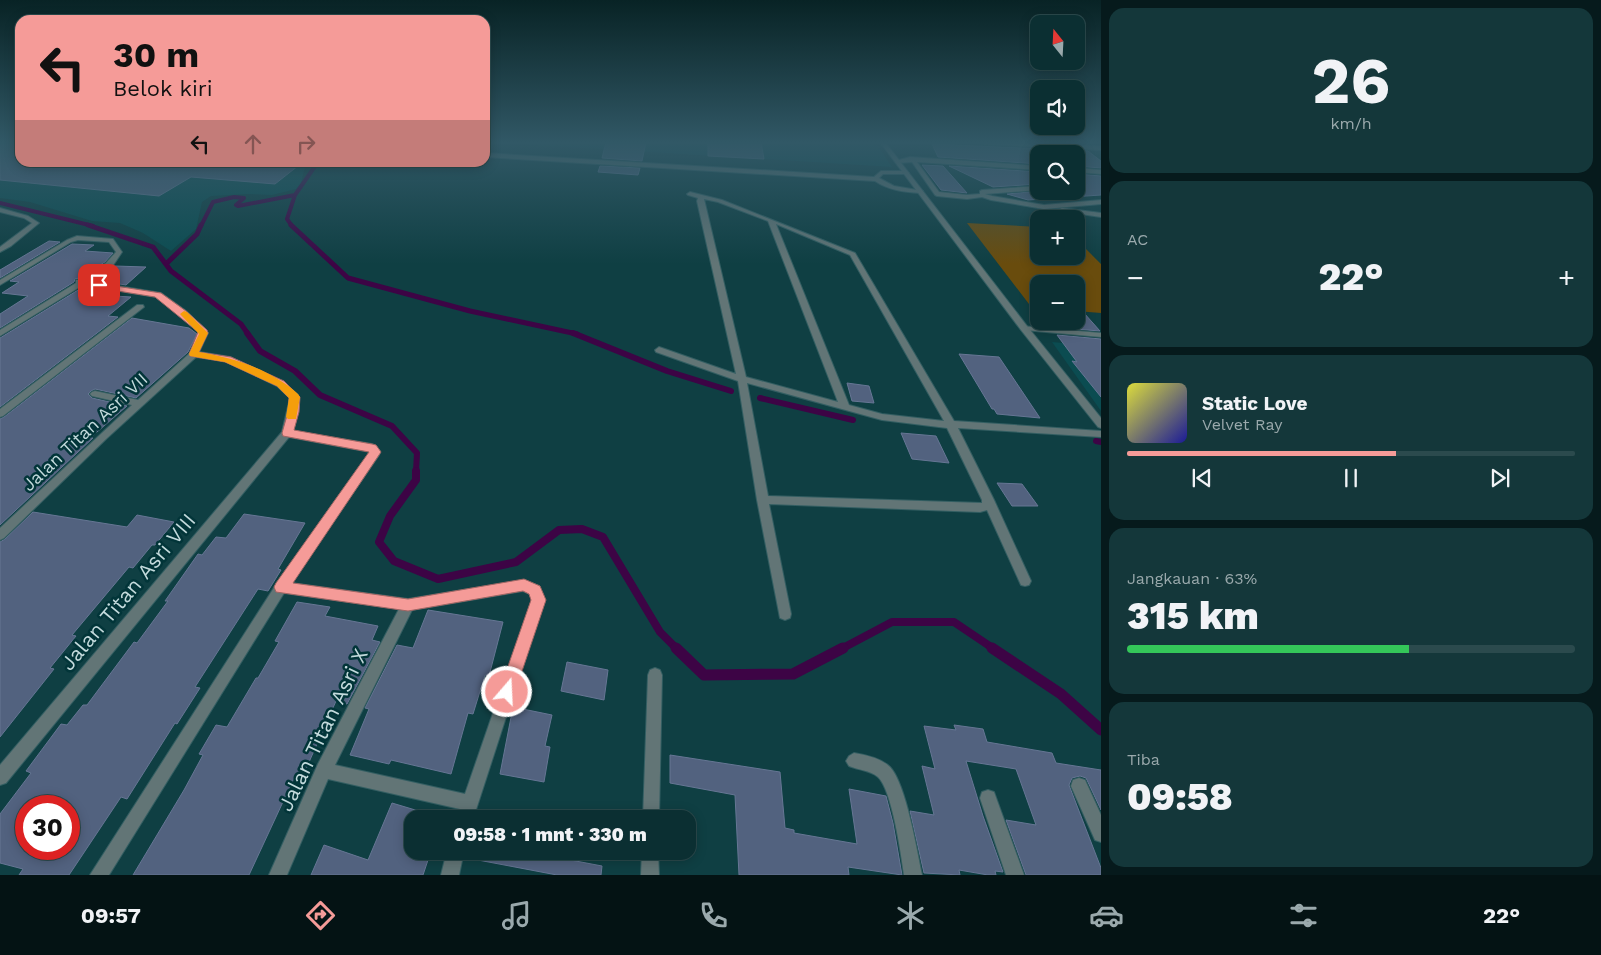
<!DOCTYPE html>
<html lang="id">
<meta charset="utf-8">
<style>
:root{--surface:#0b2f32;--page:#14373a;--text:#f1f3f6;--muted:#9aa9ac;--line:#2b4a4d;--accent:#f59b98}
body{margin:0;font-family:"Work Sans",sans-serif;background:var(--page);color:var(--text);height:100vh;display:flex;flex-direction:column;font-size:19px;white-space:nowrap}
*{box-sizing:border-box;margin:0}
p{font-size:16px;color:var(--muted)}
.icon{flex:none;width:28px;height:28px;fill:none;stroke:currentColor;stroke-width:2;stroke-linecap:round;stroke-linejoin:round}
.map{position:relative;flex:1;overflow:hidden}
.side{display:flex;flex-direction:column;gap:8px;padding:8px;background:#061a1c;width:500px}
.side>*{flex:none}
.hud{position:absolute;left:15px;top:15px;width:475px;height:152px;border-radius:15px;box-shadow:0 2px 12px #0003,0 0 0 1px var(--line);background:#f59b98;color:#111;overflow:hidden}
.needle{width:32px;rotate:342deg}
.controls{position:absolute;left:1030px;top:15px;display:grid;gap:10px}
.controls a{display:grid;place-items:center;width:55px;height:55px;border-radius:10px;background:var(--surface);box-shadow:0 2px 12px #0003,0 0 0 1px var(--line);font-size:25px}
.speed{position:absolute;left:15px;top:795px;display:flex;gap:10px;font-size:25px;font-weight:700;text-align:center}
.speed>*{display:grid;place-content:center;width:65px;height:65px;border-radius:50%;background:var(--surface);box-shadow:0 2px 12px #0003,0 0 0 1px var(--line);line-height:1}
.speed .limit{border:8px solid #d22;background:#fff;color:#111}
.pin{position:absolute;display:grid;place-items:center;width:42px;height:42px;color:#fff;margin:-21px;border-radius:10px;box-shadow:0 2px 8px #0006}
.me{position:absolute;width:55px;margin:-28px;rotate:19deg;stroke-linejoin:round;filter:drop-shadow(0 0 4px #0008)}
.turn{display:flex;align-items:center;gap:18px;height:105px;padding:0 15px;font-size:22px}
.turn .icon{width:65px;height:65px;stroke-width:2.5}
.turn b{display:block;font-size:35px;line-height:42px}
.lanes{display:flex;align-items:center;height:48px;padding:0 15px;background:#0003;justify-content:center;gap:25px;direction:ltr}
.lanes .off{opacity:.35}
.big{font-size:38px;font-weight:800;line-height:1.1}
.side .tile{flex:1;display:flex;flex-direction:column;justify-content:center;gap:8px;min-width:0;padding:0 18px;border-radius:15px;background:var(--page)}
.side .dial{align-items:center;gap:0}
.dial b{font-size:65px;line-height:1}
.song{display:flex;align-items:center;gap:15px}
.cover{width:60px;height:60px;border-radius:8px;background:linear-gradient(135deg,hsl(60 70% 55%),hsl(240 70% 35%))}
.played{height:5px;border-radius:2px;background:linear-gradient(90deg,var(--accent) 60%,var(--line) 60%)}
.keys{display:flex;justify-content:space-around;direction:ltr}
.heat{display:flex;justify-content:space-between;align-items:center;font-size:28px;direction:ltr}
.charge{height:8px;border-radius:4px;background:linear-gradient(90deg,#34c759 63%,var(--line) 0)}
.trip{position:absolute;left:404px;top:810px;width:292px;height:50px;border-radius:15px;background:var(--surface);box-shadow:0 2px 12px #0003,0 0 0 1px var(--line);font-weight:800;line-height:50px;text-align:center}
.tab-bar{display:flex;height:80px;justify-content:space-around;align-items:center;background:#041314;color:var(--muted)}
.tab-bar .icon{width:35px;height:35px}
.tab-bar .on{color:var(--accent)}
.tab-bar b{font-size:22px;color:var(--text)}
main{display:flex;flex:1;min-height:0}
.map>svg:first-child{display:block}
.built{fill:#0b4c51}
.green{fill:#694c0d}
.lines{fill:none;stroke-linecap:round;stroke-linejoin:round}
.stream-far4{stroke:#3d0445;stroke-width:4}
.stream-far3{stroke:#3d0445;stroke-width:5}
.stream-far2{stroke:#3d0445;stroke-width:6}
.stream-far1{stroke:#3d0445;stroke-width:8}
.stream{stroke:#3d0445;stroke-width:11}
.building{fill:#52627f;stroke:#667694;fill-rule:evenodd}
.minor-casing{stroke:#335e62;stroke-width:2}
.tertiary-casing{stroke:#335e62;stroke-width:2}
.minor{fill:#627576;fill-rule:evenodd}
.tertiary{fill:#627576;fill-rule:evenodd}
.route{fill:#f59b98;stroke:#9f6563}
.slow{fill:#f59e0b}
.labels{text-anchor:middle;stroke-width:5;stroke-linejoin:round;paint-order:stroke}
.street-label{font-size:18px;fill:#c3dadc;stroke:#023539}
.near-street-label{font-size:21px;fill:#c3dadc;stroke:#023539}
</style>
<main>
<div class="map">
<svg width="1101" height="875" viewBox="0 0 1101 875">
<rect width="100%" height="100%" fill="#0f3f43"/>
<path class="built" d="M0,142H20V162L312,163L305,167L301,183L296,189L272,195L248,194L211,196L202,202L196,229L171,251L143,233L120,223L92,221L30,202L0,198Z
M485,142H875L892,167L764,159Z
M1052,342L1101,346V411Z"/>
<path class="green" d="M967,223L1039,227V256H1076V239L1101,264V313L1076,311V284H1039V309L1032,308Z"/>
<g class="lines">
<path class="stream-far4" d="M0,203L93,226
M201,226L213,202L234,197L244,198L236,205L238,206L295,195L318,162
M292,226L287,219L295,195"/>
<path class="stream-far3" d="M88,225L153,247L171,271L241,324L248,334
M291,225L348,278L470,311L577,334
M166,264L197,234L201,225"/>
<path class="stream-far2" d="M247,333L260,351L295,371L320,395L392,426L417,453L416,472
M573,333L667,371L731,391
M760,398L853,420
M1096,441L1101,442"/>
<path class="stream-far1" d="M416,471V480L390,516L379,542L394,561L438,579L516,562L559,530L582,529L603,537L660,632L677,649
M841,649L892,622H954L994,649"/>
<path class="stream" d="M676,648L704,675L793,674L843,648
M992,648L1061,694L1101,730"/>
</g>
<path class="building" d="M0,142H20V162H303L275,184L191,177L159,196L0,180Z
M606,142H646L642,161L602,158Z
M708,142H761L764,159L708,156Z
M932,144L1088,151L1101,161V168L1076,166V154H1039V164L938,157Z
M922,165L943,166L967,193L941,190Z
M600,166L640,168L638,175L598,172Z
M949,166L1039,172V184L993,187Z
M1076,174L1101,176V195L1028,200L1007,194L1040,191H1076Z
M49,241L60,242L0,278V270Z
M72,244L94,245L85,251L113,253L105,262L79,278L75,279L74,282L0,328V314L28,296L2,293L19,282L10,281Z
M115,266L146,267L126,285L93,280Z
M83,287L118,293L114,296L131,297L108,316L118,317L0,407V338Z
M1076,304L1100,331L1050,327L1046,321H1076Z
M132,318L189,328L197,334L188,352L136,398L95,389L91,391L88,394L92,398L127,406L90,438H93L0,525V419L4,417Z
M1057,335L1101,339V397L1072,361L1077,362Z
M959,354L999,357L1040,418L997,414L994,409H992Z
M847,383L869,386L874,403L852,401Z
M901,433L936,436L949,463L912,459Z
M997,483L1022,484L1038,506H1012Z
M33,512L127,527L137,515L174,522L155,545H152L133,568L129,567L72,635L76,636L50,668L54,669L0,737V542L5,539Z
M244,514L305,523L278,569L281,570L268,591L258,589L195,687L200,688L177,724L175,723L127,799L121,797L69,875H19L23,869L0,863V814L31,773L26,771L61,724L67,725L83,705H87L134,642L137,643L168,601H165L198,554L202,555L216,537L226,538ZM26,806H69V849H26Z
M297,602L330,607L325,616L378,626L372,640L380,642L347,704L336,701L302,778L295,776L249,875H133L184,790L203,755L199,754L216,725L227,727L256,678H258L279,642L275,641Z
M428,610L503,622L489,676L485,675L473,714L468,713L451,774L391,760L389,764L350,755L369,709L365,708L397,645L413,648Z
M567,662L608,670L604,700L561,691Z
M513,707L552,715L545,746L550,747L544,782L500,774Z
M954,725L983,729L987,742L1052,753L1056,763L1101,770V810L1086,778L1080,776L1072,778L1069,785L1101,868V875H1026L1006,820L1036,825L1016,769L966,761L983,816L1003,872L995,871L996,875H988L959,870L960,875L924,873L910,811L934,815L922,766L935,769L924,726L956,730Z
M670,755L780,772L785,828L794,830V833L857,844L849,789L886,796L893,823L902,875L848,867L849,875H739L735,795L670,783Z
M392,803L442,818L412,819V851H431L423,875H311L324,845L368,860Z
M479,851H561L560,858L602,866L601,875H557L478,860Z"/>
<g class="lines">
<defs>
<path id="minor" d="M980,142H1008L1101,146V150L983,144Z
M485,153L874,177L881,171H906L909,173L908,174H883L879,178L894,186L923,191L920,193C904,192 888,190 875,181L485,157Z
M910,157L1039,166V170L917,162L939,192L967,195L980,194V191L982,190L1039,186V190L985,194L992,196L1044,205L1101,200V204L1044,209L991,200L982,197L967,199L937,196L935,195L912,162L898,163L895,161Z
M1076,168L1101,170V174L1076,172Z
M690,192L722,200L855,253L954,421L1101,431V437L958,428L994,500L1031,581L1029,585L1025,586L1021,585L987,510L980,512L769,504L791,614L790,618L785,620L780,618L757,500L738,381L656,352L655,350L659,347L662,348L736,374L697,201L698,198L688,195L687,194ZM704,199L718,202L768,221L838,402L746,377ZM776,224L850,255L944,421L882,414L849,405ZM747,383L882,420L947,428L982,500V503L768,496Z
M0,208L28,216L39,223L11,246L0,252V247L32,223L24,218L0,212Z
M1062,208L1101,213V217L1060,211V209Z
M77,236L113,239L122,252L112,267L88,281L161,293L186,311L208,333L199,352L230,357L283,382L298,395C301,406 296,419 293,431L372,444C376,446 378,448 380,452L379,455L291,583L408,599L524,580L539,586L544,600L473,819H457L460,809L328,779L287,875H269L318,764L399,609L284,593L109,875H90L277,583L370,452L289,437L6,783L0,785V765L282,432L290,398L277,386L225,361L196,357L106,439L4,538L0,540V528L132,405L92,396L90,394L92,392L95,391L138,400L190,353L200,333L180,315L156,297L83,285L0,336V330L76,283V280H80L106,263L116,252L109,242L78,240L71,242L0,285V280L67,240ZM523,591L530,594L532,600L465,794L335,765L412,610Z
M137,305H143L144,307L3,416L0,417V409Z
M1021,326L1101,333V337L1024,330L1020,328Z
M655,668L660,670L662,675L659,819H643L648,675L650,670Z
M854,753C866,755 881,758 890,767C906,784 917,851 922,875H904C901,854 892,790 878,777C870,770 858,770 849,766L846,761L849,756Z
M1079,778L1085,780L1101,815V842L1095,840L1071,786L1073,780Z
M988,790L994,792L1024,875H1006L980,798L982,792Z
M447,851H464L459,875H441Z
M642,851H658L659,875H641Z"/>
<path id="tertiary" d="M880,142H885L1027,326L1101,418V428L1098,427L1021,330Z"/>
</defs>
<use href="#minor" class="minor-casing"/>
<use href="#tertiary" class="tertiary-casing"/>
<use href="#minor" class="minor"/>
<use href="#tertiary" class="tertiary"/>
</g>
<linearGradient id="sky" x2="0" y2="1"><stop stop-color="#082325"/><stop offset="0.54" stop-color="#315866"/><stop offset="1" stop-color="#315866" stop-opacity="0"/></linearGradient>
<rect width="1101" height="264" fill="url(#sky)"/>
<path class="route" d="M96,283L161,293L186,311L207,330L208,333L199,352L231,357L284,381L300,397L299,412L294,430L372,444L376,445L381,452L379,455L293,583L408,599L524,579L540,586L546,600L513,698L507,700L502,698L499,692L531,600L529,594L523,591L408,611L276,592L274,587L276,583L369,452L283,436L282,433L288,412L289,398L277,386L225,362L190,356L189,354L198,332L155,297L99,288L95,285Z"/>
<path class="slow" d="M184,311L187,312L208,333L199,352C235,358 272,370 298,394L300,397L296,419H288L286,417L289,398L277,386L225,362L190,356L189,354L199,334L180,314Z"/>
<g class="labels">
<g class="street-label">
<text transform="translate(85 432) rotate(-43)" y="6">Jalan Titan Asri VII</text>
</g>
<g class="near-street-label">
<text transform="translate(128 592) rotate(-50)" y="7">Jalan Titan Asri VIII</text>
<text transform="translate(323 730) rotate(-64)" y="7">Jalan Titan Asri X</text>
</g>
</g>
</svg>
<div class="controls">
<a><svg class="needle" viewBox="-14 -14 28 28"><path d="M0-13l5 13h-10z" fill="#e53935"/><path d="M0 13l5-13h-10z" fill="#9aa9ac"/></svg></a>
<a><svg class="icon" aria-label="sound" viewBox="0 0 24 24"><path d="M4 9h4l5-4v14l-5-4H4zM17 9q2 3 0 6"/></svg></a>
<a><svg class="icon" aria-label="search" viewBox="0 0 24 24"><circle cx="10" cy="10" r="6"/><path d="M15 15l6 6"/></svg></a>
<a>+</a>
<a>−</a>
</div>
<div class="speed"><div class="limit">30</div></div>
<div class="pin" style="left:99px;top:285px;background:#d93025"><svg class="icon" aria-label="arrive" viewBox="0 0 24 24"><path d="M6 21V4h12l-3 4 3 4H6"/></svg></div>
<svg class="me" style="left:507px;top:692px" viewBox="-20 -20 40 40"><circle r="17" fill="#f59b98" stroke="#fff" stroke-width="3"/><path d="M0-11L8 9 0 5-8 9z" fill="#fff"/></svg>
<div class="trip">09:58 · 1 mnt · 330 m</div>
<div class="hud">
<div class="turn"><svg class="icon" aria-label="left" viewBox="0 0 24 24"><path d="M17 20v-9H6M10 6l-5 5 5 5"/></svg><div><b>30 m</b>Belok kiri</div></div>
<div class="lanes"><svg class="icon" aria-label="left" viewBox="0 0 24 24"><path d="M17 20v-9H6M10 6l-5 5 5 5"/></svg><svg class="icon off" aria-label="ahead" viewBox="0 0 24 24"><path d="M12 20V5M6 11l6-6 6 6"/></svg><svg class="icon off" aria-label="right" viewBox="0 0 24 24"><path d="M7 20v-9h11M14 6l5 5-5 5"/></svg></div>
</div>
</div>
<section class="side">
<div class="tile dial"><b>26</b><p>km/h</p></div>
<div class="tile"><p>AC</p>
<div class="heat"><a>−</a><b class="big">22°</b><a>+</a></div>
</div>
<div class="tile">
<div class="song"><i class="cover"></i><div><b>Static Love</b><p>Velvet Ray</p></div></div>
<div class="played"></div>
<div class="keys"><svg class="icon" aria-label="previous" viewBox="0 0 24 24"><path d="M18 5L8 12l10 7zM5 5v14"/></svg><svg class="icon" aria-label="pause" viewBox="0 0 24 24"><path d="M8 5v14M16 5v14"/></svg><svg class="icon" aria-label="next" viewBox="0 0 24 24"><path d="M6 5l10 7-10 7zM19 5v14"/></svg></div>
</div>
<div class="tile"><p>Jangkauan · 63%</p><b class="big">315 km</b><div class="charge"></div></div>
<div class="tile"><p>Tiba</p><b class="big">09:58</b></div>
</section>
</main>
<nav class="tab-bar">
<b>09:57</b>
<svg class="icon on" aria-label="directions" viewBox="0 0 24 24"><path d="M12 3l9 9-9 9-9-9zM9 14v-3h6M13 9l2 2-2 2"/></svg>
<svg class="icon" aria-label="music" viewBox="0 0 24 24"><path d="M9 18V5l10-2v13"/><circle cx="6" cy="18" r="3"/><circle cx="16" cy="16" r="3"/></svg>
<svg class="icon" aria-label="phone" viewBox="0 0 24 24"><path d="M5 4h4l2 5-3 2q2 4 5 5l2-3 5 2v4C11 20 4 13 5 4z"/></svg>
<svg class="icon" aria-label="climate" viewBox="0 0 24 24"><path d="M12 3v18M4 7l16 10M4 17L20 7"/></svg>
<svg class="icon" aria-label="car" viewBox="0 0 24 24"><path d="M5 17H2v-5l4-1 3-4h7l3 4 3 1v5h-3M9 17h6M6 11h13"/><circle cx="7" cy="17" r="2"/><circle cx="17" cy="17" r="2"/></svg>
<svg class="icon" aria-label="filters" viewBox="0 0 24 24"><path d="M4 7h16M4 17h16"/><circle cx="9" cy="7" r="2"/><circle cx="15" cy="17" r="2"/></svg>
<b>22°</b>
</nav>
